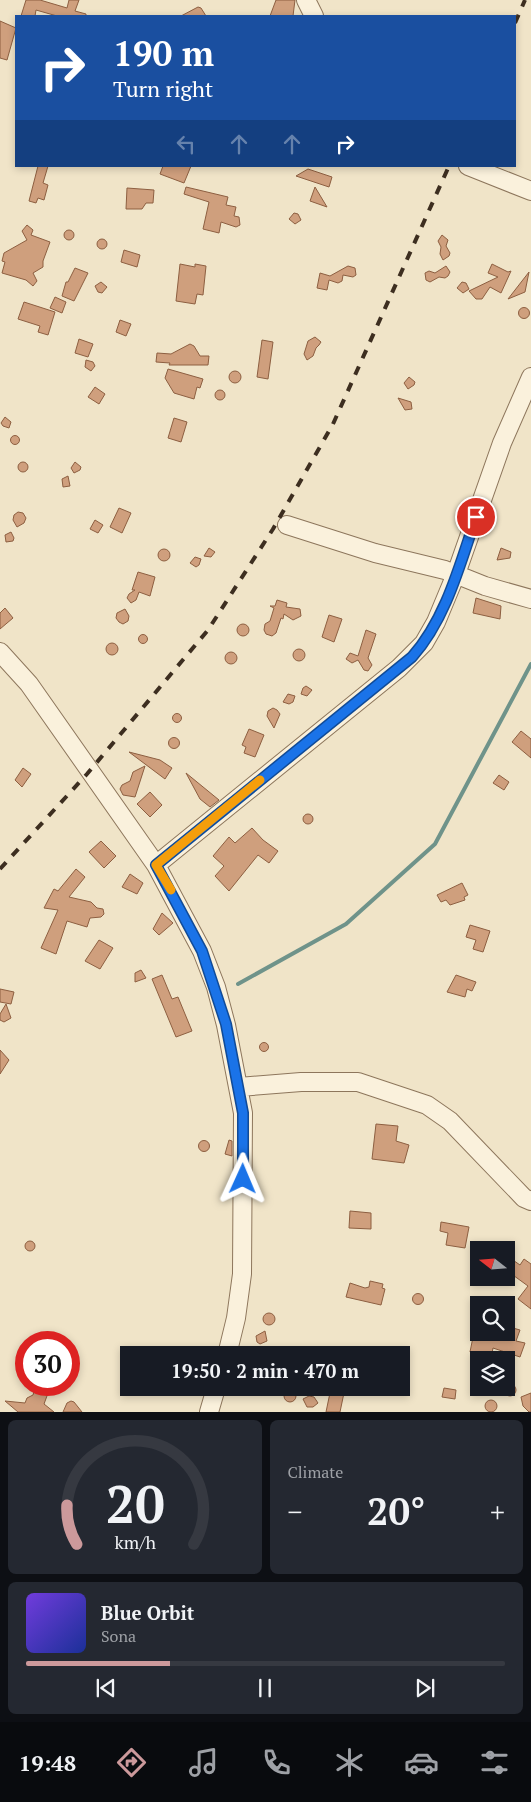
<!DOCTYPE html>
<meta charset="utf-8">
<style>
:root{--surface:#171b24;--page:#242831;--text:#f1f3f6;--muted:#9ea1a6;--line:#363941;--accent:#cc999b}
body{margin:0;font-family:"PT Serif",serif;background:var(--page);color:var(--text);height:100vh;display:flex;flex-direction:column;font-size:19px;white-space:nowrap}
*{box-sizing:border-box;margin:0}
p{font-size:16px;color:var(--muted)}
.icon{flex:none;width:28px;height:28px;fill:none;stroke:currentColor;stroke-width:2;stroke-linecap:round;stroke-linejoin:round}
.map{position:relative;height:1412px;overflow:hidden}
.panel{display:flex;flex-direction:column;gap:8px;padding:8px;background:#0d0f14;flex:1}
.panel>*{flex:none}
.top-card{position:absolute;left:15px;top:15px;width:501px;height:152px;border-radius:0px;box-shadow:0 2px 8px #0003;background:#1a4fa0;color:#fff;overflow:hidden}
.needle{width:32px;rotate:287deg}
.fabs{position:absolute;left:470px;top:1241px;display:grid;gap:10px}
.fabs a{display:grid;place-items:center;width:45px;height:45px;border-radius:0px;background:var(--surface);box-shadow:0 2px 8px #0003;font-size:25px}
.speed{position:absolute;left:15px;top:1331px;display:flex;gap:10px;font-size:25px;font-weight:700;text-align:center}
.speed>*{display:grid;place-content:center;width:65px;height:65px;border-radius:50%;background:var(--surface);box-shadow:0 2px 8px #0003;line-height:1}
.speed .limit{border:8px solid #d22;background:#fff;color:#111}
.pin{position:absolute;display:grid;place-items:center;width:42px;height:42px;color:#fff;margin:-21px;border:2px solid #fff;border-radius:50%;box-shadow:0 1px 5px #0007}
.me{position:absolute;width:55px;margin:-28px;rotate:1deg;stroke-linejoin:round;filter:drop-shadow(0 0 4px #0008)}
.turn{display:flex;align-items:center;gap:18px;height:105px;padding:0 15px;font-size:22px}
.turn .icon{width:65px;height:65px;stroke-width:2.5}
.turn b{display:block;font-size:35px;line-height:42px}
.lanes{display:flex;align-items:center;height:48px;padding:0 15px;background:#0003;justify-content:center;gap:25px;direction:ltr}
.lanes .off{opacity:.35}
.big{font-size:38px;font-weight:600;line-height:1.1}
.panel .card{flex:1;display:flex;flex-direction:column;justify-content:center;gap:8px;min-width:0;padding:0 18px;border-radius:8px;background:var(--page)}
.panel .dial{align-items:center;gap:0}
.dial svg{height:130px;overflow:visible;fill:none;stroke:var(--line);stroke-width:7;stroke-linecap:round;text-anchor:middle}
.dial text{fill:var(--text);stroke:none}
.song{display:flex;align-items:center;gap:15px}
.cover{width:60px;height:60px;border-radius:8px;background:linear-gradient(135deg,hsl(260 70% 55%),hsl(230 70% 35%))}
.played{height:5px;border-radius:2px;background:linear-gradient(90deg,var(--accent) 30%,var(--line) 30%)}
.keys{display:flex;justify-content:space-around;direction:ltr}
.heat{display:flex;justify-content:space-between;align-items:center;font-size:28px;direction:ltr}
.panel .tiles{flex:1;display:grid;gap:8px;grid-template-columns:1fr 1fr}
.card:last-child{grid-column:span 2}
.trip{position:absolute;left:120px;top:1346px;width:290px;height:50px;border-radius:0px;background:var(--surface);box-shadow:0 2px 8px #0003;font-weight:600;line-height:50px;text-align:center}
.menu{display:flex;height:80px;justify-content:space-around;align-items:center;background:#090b0e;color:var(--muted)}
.menu .icon{width:35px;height:35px}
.menu .current{color:var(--accent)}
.menu b{font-size:22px;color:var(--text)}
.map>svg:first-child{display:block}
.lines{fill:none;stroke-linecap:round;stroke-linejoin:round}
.stream{stroke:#6f938a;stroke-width:4}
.building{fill:#cf9f7d;stroke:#8d5f41}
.minor-casing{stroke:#8d765c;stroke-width:20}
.minor{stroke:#faf1dc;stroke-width:18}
.rail{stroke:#3d2e20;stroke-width:4;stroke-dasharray:9 9;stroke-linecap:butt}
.route-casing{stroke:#114b97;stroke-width:12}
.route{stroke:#1a73e8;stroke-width:9}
.slow{stroke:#f59e0b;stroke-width:9}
</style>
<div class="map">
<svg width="531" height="1412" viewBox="0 0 531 1412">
<rect width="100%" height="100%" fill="#f0e4c8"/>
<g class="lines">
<path class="stream" d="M238,984L346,924L435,844L531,664"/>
</g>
<path class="building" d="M26,0H40L67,8L69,0H79L75,11L86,14V16H57L36,10L35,16H21Z
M276,0H295L293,16H270Z
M198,7L201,8L206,16H181Z
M0,21L16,28L7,60L0,58Z
M38,166H48L43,183L48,185L44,200L38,198L36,203L29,201Z
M163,166H191L184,183L160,174Z
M308,169L332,177L329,187L296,176Z
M186,187L228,197L226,205L236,207L234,216L239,217L240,225L236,227L221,222L219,233L203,229L209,202L184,194Z
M315,187L327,207L310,201Z
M127,188L154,190L153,203H146L142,209H126Z
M294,213L298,214L301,220L295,224L289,219Z
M27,225L33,230L31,235L50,242L43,261V267L33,273L37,281L33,286L26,280L2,273L5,262L2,261L4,253L27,240L22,231Z
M64 235a5 5 0 1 1 10 0a5 5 0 1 1-10 0Z
M442,235L448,240L446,246L450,253L449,256L443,260L440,254L441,247L438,241Z
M97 244a5 5 0 1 1 10 0a5 5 0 1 1-10 0Z
M124,250L140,255L137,267L121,262Z
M180,264L195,267V264L206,266L203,295L197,294L195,304L176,301Z
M492,264L508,272L511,271L501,293L490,287L482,299H476L469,291L498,277L488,273Z
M348,266L355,268L356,275L353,277L343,275L342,281L338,283L329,280L327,290L317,288L320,273L330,276Z
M446,266L450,272L448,276L445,278L439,277L430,282L426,280L425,273L429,271L435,273Z
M75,268L88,273L74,301L62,296L66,282H68Z
M529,272L525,292L508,299Z
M101,282L107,287L102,293L98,292L95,286Z
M462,282L466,283L469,289L463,293L457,288Z
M55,297L66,302L62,313L50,308Z
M24,302L55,312L48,335L38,332L40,326L18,319Z
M518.5 313a5.5 5.5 0 1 1 11 0a5.5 5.5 0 1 1-11 0Z
M120,320L131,324L126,336L116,332Z
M315,337L321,342L319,345L316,348L313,356L307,360L304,354L308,341Z
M79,339L93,344L88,357L75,353Z
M262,340L273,342L268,379L257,377Z
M190,344L194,346L200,356H209L208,365H169L170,363L156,362L157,353L171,354Z
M86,360L93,362L95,366L91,371L85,367Z
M168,369L203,379L200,388L197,387L194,399L174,393L165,378Z
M229 377a6 6 0 1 1 12 0a6 6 0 1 1-12 0Z
M409,377L415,382L414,385L408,389L404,383Z
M95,387L105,394L99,404L88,397Z
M215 395a5 5 0 1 1 10 0a5 5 0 1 1-10 0Z
M398,398L411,402L412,409L405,410Z
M5,417L11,422L9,428L3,426L1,423Z
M174,418L187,422L181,442L168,438Z
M10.5 440a4.5 4.5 0 1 1 9 0a4.5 4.5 0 1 1-9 0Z
M75,462L81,467L80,470L74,473L71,468Z
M18 467a5 5 0 1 1 10 0a5 5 0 1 1-10 0Z
M68,476L70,486L63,487L62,479Z
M119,508L131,513L122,533L110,527Z
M18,512L23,513L26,518L24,523L17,527L13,520L14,515Z
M95,520L103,525L98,533L90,529Z
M11,532L14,538L13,541L6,542L5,535Z
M209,548L215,552L211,557L204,556Z
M501,548L511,552L510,558L497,560Z
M158 555a6 6 0 1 1 12 0a6 6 0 1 1-12 0Z
M195,557L201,559L199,565L196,567L190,563Z
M138,572L155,577L150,596L139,592L136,600L131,603L127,598L129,594L135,590H132Z
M476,598L501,606L500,619L473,613Z
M277,600L287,603L286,607L300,609L301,616L293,620L284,614L283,619L281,618L276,633L272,636L266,634L264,630L265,624L270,621L274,608L270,606H275Z
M5,608L13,618L0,629V613Z
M125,609L129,616L128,621L123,624L119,622L116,618L117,613Z
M329,615L342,619L334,642L322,637Z
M237 630a6 6 0 1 1 12 0a6 6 0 1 1-12 0Z
M366,630L376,634L368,658L372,665L368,671L364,670L358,660L352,663L346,659L350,653L358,656Z
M138.5 639a4.5 4.5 0 1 1 9 0a4.5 4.5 0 1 1-9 0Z
M106 649a6 6 0 1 1 12 0a6 6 0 1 1-12 0Z
M293 655a6 6 0 1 1 12 0a6 6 0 1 1-12 0Z
M225 658a6 6 0 1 1 12 0a6 6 0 1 1-12 0Z
M306,686L312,690L307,696L301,694L303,688Z
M288,694L295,696L293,702L289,704L283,702Z
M273,708L277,710L280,714L274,728L267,716L268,711Z
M172.5 718a4.5 4.5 0 1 1 9 0a4.5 4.5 0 1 1-9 0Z
M249,729L264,735L255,757L244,753L246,747L242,745Z
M521,731L531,739V758L512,742Z
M168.5 743a5.5 5.5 0 1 1 11 0a5.5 5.5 0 1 1-11 0Z
M129,752L160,760L172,768L165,779Z
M145,766L135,797L123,795L120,789L122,785L130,781L133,772Z
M23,768L31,774L22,787L15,780Z
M186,773L219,800L210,807L200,799Z
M499,775L509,782L504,790L493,783Z
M150,792L162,805L150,817L137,804Z
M303 819a5 5 0 1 1 10 0a5 5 0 1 1-10 0Z
M252,828L263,840L278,851L269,863L258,855L229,891L215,876L224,866L213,856L229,837L235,843Z
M101,841L116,856L104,868L89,852Z
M76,869L85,877L69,897L91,902L97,908L103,909L104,914L101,917L90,918L87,927L67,921L56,954L41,948L58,910L44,908L54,889L58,891Z
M130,874L143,883L137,894L122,887Z
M462,883L468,895L464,897L465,900L450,905L446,900L441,902L437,895Z
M162,913L173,923L159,935L153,929Z
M470,925L490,931L483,952L473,949L476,940L466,937Z
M99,940L113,948L100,969L85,961Z
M141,970L146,978L135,982V973Z
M162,975L172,999L178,997L192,1031L176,1037L152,979Z
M456,975L476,982L472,991L467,989L465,997L447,992Z
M0,989L14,992L11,1004L0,1002Z
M6,1004L11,1018L4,1022L0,1020V1014Z
M259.5 1047a4.5 4.5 0 1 1 9 0a4.5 4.5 0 1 1-9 0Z
M0,1050L9,1060L0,1074Z
M376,1124L398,1126L396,1141L409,1145L404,1163L372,1159Z
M229,1140L232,1141V1156L225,1154Z
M198.5 1146a5.5 5.5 0 1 1 11 0a5.5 5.5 0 1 1-11 0Z
M350,1211L371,1213V1229L349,1228Z
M441,1222L469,1227L465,1248L446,1245L448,1233L440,1231Z
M25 1246a5 5 0 1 1 10 0a5 5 0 1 1-10 0Z
M510,1258L520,1265L524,1259L531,1264V1309L518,1299L528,1286L506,1270V1264Z
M370,1281L383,1284L382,1288L385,1289L381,1305L346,1297L350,1283L365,1288L369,1287Z
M412.5 1299a5.5 5.5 0 1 1 11 0a5.5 5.5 0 1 1-11 0Z
M263 1319a6 6 0 1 1 12 0a6 6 0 1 1-12 0Z
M506,1326L520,1330L516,1341L525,1343L520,1357L493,1348L492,1353L470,1352L474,1332H506Z
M265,1331L267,1341L260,1344L257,1342L256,1336Z
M504 1390a6 6 0 1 1 12 0a6 6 0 1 1-12 0Z
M36,1385H51L44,1404L54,1412H18L5,1401L25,1403L27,1398L33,1395Z
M331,1388H345L340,1412H326Z
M444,1388L456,1390L455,1399L442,1397Z
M284 1396a6 6 0 1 1 12 0a6 6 0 1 1-12 0Z
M531,1393V1412H529L523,1406L521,1397Z
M309,1396L314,1397L318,1403L313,1407H307L303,1399Z
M485 1406a6 6 0 1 1 12 0a6 6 0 1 1-12 0Z
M71,1401L74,1402L82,1412H63L67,1403Z"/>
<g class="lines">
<defs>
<path id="minor" d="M306,0L314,16
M468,166L531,191
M287,525L375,553L445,570L485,586L531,599
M0,652L29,684L156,865L202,951L216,987L226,1025L243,1113L242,1274L236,1318L227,1355
M156,865L399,668L424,643L436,622L456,574L502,443L531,377
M239,1087L301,1082H358L427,1105L450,1121L524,1198L531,1201
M209,1412L216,1388"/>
</defs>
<use href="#minor" class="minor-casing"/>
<use href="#minor" class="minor"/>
<path class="rail" d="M515,23L525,0
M0,869L87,774L208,630L273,529L333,424L449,166"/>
</g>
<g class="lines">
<defs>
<path id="route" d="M243,1179V1113L226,1024L202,951L156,865L412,657C446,619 460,564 476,517"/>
</defs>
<use href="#route" class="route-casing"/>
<use href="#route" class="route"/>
<path class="slow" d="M171,890L156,865L260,780"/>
</g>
</svg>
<div class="fabs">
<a><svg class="needle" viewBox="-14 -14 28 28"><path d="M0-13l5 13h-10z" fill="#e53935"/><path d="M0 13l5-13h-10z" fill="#9ea1a6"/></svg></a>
<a><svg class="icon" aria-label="search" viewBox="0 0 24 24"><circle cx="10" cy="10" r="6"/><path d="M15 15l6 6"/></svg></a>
<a><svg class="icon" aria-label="layers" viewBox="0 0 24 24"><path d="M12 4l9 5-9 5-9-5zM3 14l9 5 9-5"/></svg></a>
</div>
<div class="speed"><div class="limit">30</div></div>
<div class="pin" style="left:476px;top:517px;background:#d93025"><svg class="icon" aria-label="arrive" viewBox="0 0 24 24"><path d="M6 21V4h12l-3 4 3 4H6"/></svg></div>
<svg class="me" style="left:243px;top:1179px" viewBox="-20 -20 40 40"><path d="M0-17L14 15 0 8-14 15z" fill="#1a73e8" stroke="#fff" stroke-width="4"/></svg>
<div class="trip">19:50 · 2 min · 470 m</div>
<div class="top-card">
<div class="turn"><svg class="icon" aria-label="right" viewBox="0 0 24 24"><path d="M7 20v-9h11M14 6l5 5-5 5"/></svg><div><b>190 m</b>Turn right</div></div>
<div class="lanes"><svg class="icon off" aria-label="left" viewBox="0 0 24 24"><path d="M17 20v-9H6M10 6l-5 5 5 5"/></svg><svg class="icon off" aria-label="ahead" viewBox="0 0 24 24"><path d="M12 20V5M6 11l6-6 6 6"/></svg><svg class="icon off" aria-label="ahead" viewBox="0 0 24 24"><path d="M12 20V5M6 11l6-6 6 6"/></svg><svg class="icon" aria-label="right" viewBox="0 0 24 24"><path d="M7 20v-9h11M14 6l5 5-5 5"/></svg></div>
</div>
</div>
<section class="panel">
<div class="tiles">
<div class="card dial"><svg viewBox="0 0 100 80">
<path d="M14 69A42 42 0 1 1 86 69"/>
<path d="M14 69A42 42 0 0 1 8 45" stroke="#cc999b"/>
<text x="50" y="56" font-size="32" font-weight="700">20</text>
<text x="50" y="72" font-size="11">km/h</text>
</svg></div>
<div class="card"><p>Climate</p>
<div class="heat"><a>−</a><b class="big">20°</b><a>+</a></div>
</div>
<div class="card">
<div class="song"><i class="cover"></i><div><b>Blue Orbit</b><p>Sona</p></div></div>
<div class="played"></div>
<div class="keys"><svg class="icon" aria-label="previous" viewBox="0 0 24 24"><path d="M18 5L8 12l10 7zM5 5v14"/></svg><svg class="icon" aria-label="pause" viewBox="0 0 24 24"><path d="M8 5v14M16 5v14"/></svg><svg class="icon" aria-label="next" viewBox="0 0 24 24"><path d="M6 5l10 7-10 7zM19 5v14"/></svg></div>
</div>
</div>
</section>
<nav class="menu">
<b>19:48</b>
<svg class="icon current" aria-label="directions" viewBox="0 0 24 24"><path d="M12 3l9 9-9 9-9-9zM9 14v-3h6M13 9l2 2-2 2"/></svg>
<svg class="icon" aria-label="music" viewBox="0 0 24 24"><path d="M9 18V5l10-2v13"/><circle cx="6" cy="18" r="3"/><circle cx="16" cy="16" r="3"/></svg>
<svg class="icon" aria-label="phone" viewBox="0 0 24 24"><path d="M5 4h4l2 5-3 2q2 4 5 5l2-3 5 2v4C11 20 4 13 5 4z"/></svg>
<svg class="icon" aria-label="climate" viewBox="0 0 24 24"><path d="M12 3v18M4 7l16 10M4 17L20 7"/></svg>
<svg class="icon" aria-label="car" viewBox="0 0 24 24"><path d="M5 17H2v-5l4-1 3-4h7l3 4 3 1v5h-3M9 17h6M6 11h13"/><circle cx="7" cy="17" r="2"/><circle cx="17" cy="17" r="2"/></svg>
<svg class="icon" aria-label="filters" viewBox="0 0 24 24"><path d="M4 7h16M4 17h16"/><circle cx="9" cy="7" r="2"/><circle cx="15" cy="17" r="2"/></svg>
</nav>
